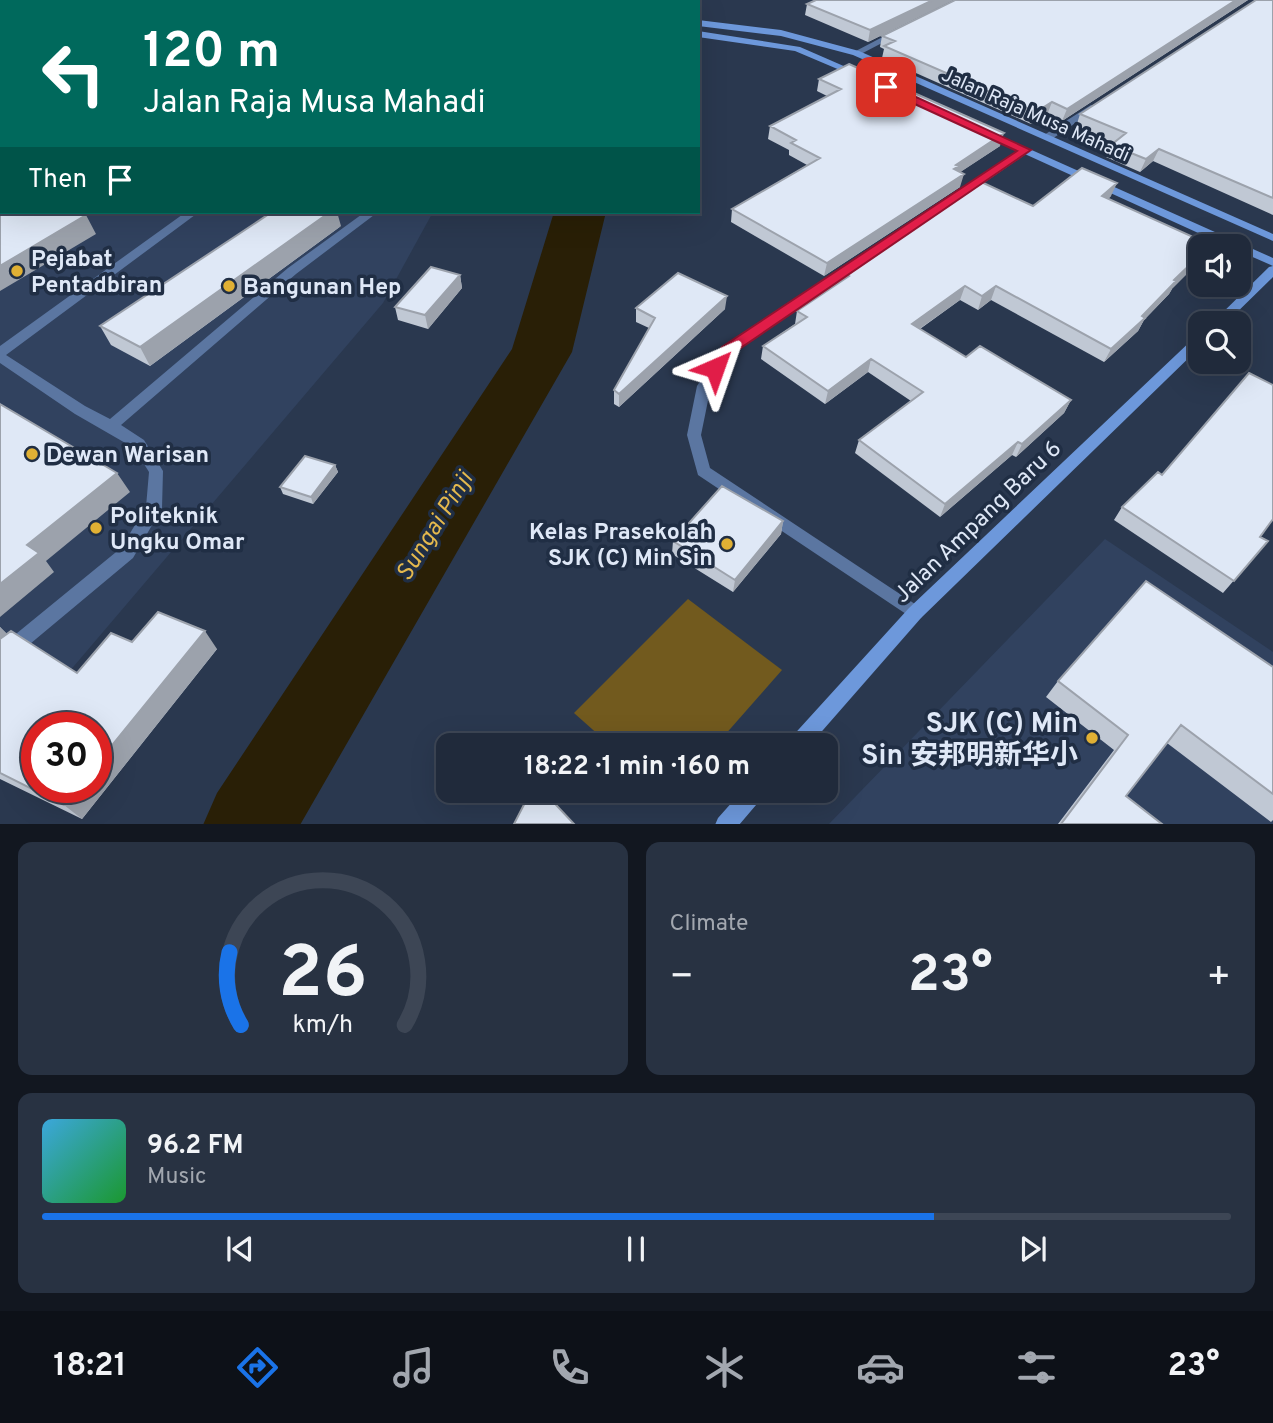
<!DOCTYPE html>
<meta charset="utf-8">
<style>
:root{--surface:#202a3b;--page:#283242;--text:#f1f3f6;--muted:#a2a7af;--line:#3d4655;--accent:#1a73e8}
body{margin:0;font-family:Overpass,"Noto Sans SC",sans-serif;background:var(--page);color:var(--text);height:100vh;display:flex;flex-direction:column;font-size:26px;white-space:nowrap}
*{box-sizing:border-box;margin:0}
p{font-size:23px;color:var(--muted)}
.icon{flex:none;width:38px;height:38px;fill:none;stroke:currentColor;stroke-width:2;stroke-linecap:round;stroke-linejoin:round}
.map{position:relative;height:824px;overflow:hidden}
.side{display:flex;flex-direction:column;gap:18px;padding:18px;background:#121720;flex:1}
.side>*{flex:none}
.top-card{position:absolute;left:0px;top:0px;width:700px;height:214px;box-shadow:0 7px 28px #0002,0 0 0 2px var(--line);background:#00695c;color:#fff;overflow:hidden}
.tools{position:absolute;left:1188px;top:234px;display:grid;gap:14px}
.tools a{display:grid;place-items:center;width:63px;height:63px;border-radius:14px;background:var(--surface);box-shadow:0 7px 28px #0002,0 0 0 2px var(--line);font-size:35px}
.speed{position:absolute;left:21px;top:712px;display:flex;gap:14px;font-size:35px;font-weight:700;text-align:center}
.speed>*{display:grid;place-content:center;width:91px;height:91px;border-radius:50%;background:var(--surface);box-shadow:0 7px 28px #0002,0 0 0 2px var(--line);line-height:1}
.speed .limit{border:10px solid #d22;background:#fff;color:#111}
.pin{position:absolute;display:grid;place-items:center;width:60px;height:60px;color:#fff;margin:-30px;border-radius:14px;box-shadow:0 4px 10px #0006}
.me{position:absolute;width:77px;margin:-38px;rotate:43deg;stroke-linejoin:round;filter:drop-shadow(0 0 5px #0008)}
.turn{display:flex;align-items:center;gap:24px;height:147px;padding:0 28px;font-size:32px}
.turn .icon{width:91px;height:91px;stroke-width:2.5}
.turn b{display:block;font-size:49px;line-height:60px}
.then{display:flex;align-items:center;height:66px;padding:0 28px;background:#0003;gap:14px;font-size:26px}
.big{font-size:52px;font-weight:700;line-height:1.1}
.side .card{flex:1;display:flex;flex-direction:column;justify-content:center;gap:10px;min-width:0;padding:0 24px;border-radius:14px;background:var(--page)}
.side .dial{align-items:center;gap:0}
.dial svg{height:182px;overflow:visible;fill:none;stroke:var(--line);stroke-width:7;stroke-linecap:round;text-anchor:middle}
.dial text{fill:var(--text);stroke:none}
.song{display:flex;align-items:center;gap:21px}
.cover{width:84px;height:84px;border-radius:10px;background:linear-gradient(135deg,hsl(200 70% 55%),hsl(130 70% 35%))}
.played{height:7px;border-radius:4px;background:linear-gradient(90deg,var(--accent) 75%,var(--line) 75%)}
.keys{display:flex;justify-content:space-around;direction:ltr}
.heat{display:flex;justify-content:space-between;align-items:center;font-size:38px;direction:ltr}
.side .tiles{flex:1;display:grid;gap:18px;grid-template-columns:1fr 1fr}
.card:last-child{grid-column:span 2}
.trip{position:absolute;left:436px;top:733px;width:402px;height:70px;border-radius:14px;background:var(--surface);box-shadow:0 7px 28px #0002,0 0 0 2px var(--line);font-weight:700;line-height:70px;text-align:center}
.tabs{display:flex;height:112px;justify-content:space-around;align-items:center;background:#0d1118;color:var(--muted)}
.tabs .icon{width:49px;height:49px}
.tabs .selected{color:var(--accent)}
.tabs b{font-size:32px;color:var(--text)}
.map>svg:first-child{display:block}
.built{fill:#31425f}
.green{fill:#725a1e}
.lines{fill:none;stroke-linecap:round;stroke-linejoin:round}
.river{fill:#291f06;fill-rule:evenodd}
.lane{fill:#5b76a1;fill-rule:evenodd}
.street{fill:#5b76a1;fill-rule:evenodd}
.secondary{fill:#6d98db;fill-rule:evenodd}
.wall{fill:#c0c8d4}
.shaded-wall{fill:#9ca2ac}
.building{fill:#dfe8f6;stroke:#9ca2ac;stroke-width:2}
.route{fill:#e11d48;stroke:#92132f;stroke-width:2}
.poi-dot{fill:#e0b034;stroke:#202e44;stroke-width:2.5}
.labels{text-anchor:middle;stroke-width:7;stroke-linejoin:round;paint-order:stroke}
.far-street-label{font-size:19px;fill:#dfe8f7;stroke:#202e44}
.poi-label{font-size:23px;font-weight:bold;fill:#dfe8f7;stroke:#202e44;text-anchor:start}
.street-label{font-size:23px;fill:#dfe8f7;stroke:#202e44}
.water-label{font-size:24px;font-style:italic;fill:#e5b94d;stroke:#202e44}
.near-poi-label{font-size:28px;font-weight:bold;fill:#dfe8f7;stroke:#202e44;text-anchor:end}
</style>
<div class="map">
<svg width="1273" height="825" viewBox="0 0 1273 825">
<rect width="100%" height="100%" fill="#2a384f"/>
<path class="built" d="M0,31L2,212H433L383,303L0,753Z
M1105,539L1273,652V824L828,825Z"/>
<path class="green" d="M688,599L782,670L716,745H610L574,713Z"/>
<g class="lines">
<path class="river" d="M645,0H684L644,2Z
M554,212H606L572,352L300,825H203L217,793L512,349Z"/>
<path class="lane" d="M186,212H199L6,355L85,406L110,419L288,268L365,212H378L296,274L121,425L144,440L163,471L162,508L133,558L6,664L0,666V647L121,548L146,507L149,472L134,448L75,414L0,363V346Z"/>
<path class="street" d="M118,0H127L117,2Z
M896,30L903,32L859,55L852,53Z
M1091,105L1099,107L1052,139H1044V135Z
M1025,147L1030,150L1029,152L968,194H960V190Z
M854,262L858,263V269L732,353L711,386L701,435L710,468L921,608L923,613L921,618L915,620L698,475L687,435L697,386L722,347Z"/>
<path class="secondary" d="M0,9H2V13H0Z
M698,20L781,30L859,51L1273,234V241L853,55L781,36L698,26Z
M698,31L800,47L862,74L854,76L795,51L698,37Z
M987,130L1273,258V266L1239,251V247H1229L983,135L982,133Z
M1273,266V277L1225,324H1211L1269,267Z
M1200,336V347L921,618L809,746H787L789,740L909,608L1195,337Z
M742,791H765L762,798L739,825H715L718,818Z"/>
</g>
<path class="wall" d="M953,0L868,42L805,15L807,4Z
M955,0H1248L1062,121L1047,115L1031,124L882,58L884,49L880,47L882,36Z
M1273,0V215L1153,161L1140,172L1106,157L1111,145L1114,143L1076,127L1080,114Z
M819,79L1000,146L960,172V187L824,276L731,222L732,209L807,165L789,155V150L768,139L770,126L827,96L817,91Z
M1111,196L1108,199L1172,289L1169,294L1144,320L1138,331L1104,362L991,300L978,310L960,300L920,329L966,357L1071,400L1064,413L1016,457L1012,455L940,517L855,453L859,440L911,401L868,372L825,404L761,359L763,346L795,324L797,311L838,284L841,271L1033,206Z
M341,226L150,366L111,345L100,326Z
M460,275L462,288L428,329L398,320L395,307Z
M636,308L725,309L619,407L614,404V390L649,328L636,322Z
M335,465L338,472L313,504L283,494L280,487Z
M1162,475L1268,541L1223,593L1114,520L1122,507Z
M783,521L781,534L733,592L672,554L673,541Z
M0,627L7,634L77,673L132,642L217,649L82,819L0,779Z
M1273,667V820L1271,822L1167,743L1126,796L1162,824H1058L1114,750L1046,697L1058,681Z"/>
<path class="shaded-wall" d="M933,0H953L868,42L870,30Z
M1236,0H1248L1062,121L1067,109Z
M1052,102L1047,115L1031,124L1036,112Z
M1004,133L1000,146L956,175L955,179L956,165Z
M1159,149L1153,161L1140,172L1146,159Z
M964,174L960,187L824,276L827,263Z
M1117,183L1111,196L1096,209L1102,196Z
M330,212H337L341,226L150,366L140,347Z
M86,215L96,234L0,291V266Z
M1200,255V261L1172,289L1169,294L1144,320L1138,331L1104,362L1111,349L1174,280Z
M460,275L462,288L428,329L425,315Z
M965,286L960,300L908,337L912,324Z
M996,286L991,300L978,310L982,296Z
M727,296L725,309L619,407V394Z
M871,359L868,372L825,404L828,391Z
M1071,400L1064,413L1016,457L1022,444Z
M1018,442L1012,455L940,517L945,504Z
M335,465L338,472L313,504L311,497Z
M117,473L130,492L46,561L54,572L0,617V584L27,545Z
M783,521L781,534L733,592L735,580Z
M0,627L9,636L0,645Z
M205,631L217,649L82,819L64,805L78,788H96V765Z"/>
<path class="building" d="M816,0H933L870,30L807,4Z
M955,0H1236L1067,109L1052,102L1036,112L884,46L895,41L882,36Z
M1256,0H1273V198L1159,149L1146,159L1111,145L1126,133L1080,114Z
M0,34L2,35V212H78L86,215L0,266Z
M849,64L1004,133L956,165L959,166L954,169L964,174L827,263L732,209L820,158L791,143L796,140L770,126L841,89L819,79Z
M1082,168L1117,183L1102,196L1211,245L1209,247H1200V255L1174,280L1176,281L1142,316L1145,318L1111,349L996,286L982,296L965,286L912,324L966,357L980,346L1071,400L1022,444L1018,442L945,504L859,440L923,392L871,359L828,391L763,346L807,317L797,311L849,276L841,271L977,180L1033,206Z
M272,212H330L140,347L100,326Z
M431,267L460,275L425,315L395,307Z
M678,273L727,296L619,394L614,390L655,318L636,308Z
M1249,373L1273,385V519L1260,537L1268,541L1234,581L1122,507L1158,472L1162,475Z
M0,404L117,473L27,545L39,553L0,584Z
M305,456L335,465L311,497L280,487Z
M722,486L783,521L735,580L673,541Z
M1146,581L1273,667V794L1181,725L1126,796L1162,824H1061L1128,735L1058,681Z
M158,612L205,631L96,765V728H37V788H78L64,805L0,773V639L11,631L77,673L111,633L132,642Z
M531,791H543L574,824H514Z"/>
<path class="route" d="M882,85H890L1031,150L732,354L721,372H710L708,368L722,347L1017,151L882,89Z"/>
<g class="poi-dot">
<circle cx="17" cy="271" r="7"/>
<circle cx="229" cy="286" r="7"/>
<circle cx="32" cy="454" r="7"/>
<circle cx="96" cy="528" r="7"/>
<circle cx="727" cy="544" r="7"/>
<circle cx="1092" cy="738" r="7"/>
</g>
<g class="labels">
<g class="far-street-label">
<text transform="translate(1036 114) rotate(24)" y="7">Jalan Raja Musa Mahadi</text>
</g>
<g class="poi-label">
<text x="31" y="266">Pejabat<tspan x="31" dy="26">Pentadbiran</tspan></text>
<text x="243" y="294">Bangunan Hep</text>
<text x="46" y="462">Dewan Warisan</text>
<text x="110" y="523">Politeknik<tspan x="110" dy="26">Ungku Omar</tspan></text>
<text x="713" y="539" text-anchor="end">Kelas Prasekolah<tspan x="713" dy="26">SJK (C) Min Sin</tspan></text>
</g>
<g class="street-label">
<text transform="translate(977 521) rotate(-44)" y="8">Jalan Ampang Baru 6</text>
</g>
<g class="water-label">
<text transform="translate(434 526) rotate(-58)" y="8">Sungai Pinji</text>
</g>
<g class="near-poi-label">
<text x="1078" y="732">SJK (C) Min<tspan x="1078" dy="32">Sin 安邦明新华小</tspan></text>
</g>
</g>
</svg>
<div class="tools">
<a><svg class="icon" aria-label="sound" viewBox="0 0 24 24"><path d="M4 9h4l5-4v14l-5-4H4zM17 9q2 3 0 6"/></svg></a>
<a><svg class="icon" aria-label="search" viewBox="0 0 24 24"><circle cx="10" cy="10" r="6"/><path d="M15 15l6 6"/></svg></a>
</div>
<div class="speed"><div class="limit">30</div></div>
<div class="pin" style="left:886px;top:87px;background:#d93025"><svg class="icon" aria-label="arrive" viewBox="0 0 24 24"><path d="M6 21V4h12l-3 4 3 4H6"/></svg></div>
<svg class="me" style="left:715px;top:368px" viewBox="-20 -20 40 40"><path d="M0-17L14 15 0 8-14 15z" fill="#e11d48" stroke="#fff" stroke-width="4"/></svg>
<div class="trip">18:22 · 1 min · 160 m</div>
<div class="top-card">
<div class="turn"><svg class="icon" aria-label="left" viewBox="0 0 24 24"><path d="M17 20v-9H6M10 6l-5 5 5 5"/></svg><div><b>120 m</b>Jalan Raja Musa Mahadi</div></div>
<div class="then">Then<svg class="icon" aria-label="arrive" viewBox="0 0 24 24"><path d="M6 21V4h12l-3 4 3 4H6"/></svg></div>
</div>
</div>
<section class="side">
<div class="tiles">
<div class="card dial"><svg viewBox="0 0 100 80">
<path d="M14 69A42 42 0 1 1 86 69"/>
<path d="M14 69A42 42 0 0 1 9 37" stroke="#1a73e8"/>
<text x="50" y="56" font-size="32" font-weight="700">26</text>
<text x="50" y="72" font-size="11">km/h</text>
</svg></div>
<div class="card"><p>Climate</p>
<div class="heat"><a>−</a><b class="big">23°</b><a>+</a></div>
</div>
<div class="card">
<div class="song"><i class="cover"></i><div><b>96.2 FM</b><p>Music</p></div></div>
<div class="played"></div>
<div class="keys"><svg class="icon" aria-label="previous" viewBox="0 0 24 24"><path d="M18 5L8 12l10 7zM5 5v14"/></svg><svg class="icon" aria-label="pause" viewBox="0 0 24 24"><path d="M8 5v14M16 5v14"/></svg><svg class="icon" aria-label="next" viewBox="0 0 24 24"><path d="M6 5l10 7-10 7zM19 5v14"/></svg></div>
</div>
</div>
</section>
<nav class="tabs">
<b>18:21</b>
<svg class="icon selected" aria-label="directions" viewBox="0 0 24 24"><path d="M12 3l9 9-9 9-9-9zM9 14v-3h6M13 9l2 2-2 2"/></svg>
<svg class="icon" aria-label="music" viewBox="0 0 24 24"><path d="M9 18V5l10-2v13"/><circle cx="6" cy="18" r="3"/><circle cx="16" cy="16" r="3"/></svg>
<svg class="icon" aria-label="phone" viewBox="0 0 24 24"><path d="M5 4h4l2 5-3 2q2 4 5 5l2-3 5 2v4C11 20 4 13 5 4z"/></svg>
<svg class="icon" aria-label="climate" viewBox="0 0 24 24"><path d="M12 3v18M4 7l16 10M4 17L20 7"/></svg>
<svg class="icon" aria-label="car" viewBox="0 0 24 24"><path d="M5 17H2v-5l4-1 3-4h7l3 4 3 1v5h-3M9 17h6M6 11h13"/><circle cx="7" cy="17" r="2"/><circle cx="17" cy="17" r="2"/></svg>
<svg class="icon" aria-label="filters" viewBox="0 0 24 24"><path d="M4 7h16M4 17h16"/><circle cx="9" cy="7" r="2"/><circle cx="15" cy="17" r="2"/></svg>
<b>23°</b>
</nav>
